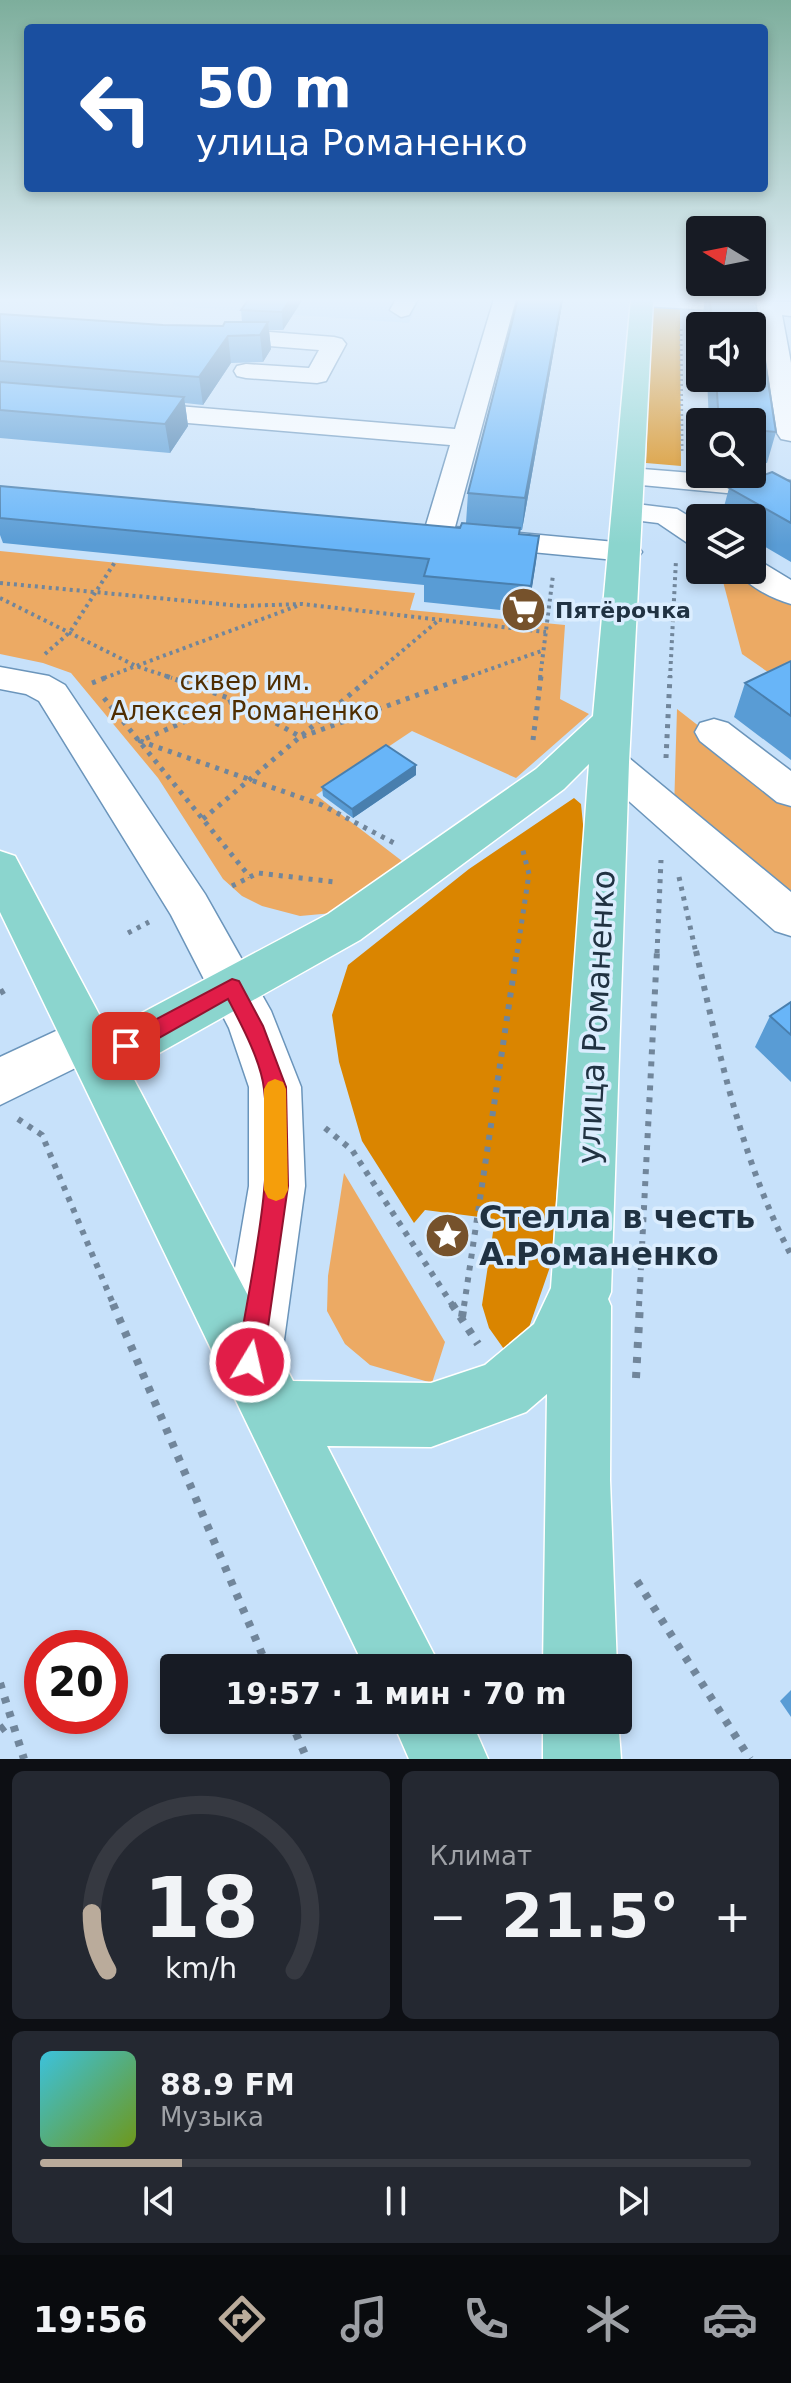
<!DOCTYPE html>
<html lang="ru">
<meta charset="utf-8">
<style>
:root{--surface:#171b24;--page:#242831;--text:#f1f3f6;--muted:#9ea1a6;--line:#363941;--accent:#baab9b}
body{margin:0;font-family:"DejaVu Sans",sans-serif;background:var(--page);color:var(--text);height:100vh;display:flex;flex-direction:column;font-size:30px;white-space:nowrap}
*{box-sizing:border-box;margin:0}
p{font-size:26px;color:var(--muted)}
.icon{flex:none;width:44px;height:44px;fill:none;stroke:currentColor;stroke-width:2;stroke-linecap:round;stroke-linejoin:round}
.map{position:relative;height:1759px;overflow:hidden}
.sheet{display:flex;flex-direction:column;gap:12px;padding:12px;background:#0d0f14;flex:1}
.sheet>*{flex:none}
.guide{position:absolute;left:24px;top:24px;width:744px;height:168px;border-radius:8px;box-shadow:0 4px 12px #0003;background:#1a4fa0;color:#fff;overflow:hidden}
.needle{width:52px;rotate:280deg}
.controls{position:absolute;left:686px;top:216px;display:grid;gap:16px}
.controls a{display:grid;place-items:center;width:80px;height:80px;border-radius:8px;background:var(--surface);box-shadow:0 4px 12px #0003;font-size:40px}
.speed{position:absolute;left:24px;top:1630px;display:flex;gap:16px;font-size:40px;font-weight:700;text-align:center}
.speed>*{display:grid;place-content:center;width:104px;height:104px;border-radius:50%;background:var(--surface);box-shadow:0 4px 12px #0003;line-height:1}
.speed .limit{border:12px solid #d22;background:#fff;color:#111}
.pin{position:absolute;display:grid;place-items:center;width:68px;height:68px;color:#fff;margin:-34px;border-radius:16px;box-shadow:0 4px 12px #0006}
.me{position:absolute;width:88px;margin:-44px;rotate:9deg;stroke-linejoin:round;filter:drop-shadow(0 0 6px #0008)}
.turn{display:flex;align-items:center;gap:28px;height:168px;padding:0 40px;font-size:36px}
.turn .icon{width:104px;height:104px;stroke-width:2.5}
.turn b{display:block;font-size:56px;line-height:68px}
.big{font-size:60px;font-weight:800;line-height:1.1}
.sheet .tile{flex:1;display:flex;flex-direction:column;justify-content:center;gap:12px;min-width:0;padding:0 28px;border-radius:12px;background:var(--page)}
.sheet .dial{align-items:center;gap:0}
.dial svg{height:208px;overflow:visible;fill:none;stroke:var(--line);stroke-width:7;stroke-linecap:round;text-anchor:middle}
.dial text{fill:var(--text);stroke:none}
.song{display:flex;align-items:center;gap:24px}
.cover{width:96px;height:96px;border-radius:12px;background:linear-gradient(135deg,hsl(190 70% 55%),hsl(80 70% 35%))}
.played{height:8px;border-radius:4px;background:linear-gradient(90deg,var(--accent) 20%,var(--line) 20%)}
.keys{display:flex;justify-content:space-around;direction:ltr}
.heat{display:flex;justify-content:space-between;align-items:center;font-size:44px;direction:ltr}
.sheet .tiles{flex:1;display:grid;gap:12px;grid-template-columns:1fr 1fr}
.tile:last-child{grid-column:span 2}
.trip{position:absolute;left:160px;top:1654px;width:472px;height:80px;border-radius:8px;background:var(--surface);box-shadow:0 4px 12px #0003;font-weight:800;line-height:80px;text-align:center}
.tabs{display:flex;height:128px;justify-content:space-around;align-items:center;background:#090b0e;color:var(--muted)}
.tabs .icon{width:56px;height:56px}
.tabs .current{color:var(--accent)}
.tabs b{font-size:36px;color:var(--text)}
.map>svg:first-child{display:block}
.built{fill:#b1d9fe}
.green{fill:#ecaa64}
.forest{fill:#da8500}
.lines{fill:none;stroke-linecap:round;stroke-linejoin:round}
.minor-casing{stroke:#6b95bb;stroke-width:3}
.major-casing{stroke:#fff;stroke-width:3}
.path-far4{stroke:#71869b;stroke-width:3;stroke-dasharray:2 3;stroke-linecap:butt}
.path-far3{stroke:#71869b;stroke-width:4;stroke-dasharray:3 4;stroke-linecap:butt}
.path-far2{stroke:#71869b;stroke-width:5;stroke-dasharray:4 6;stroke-linecap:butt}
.path-far1{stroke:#71869b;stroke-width:6;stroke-dasharray:5 7;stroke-linecap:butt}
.path{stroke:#71869b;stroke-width:8;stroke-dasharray:6 9;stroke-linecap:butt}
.minor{fill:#fff;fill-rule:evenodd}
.major{fill:#8bd5ce;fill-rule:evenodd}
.wall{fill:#599cd5}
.shaded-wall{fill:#497fae}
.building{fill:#68b5f8;stroke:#497fae;stroke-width:2}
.route{fill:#e11d48;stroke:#92132f;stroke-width:2}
.slow{fill:#f59e0b}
.labels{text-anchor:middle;stroke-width:7;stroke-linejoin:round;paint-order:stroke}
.far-poi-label{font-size:22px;font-weight:bold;fill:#203242;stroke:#dbedfe;text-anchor:start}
.park-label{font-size:26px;fill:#502e01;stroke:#dbedfe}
.near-street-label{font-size:32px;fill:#203242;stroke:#dbedfe}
.near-poi-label{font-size:32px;font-weight:bold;fill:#203242;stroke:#dbedfe;text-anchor:start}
</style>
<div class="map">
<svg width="791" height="1759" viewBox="0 0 791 1759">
<rect width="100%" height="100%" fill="#c7e1fa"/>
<path class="built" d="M177,299H419L409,323L171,306Z"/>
<path class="green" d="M0,551L415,593L410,610L565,625L560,699L589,714L516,778L412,731L316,795L402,861L333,913L300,916L262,906L242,896L223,879L158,778L71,673L43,663L0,654Z
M720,570H743L791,600V688L742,654Z
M677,709L791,798V910L674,810Z
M344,1173L445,1342L432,1383L370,1365L345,1344L327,1311L328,1276Z"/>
<path class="forest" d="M652,305L680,307L681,466L646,463Z
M574,798L581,804L588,874L563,1112L551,1264L524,1342L506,1352L489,1328L482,1305L495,1219L425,1210L414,1223L362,1141L339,1062L332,1015L348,965L469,869Z"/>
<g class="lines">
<defs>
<path id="minor" d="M396,299H418L409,315L401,317L390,310Z
M494,299H516L455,527L626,543L637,545L642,552L637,559L626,561L427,542L423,535L450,445L129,418L120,416L116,410L120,404L129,402L455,429Z
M633,299L791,302V316L782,315L791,363V441L781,439L777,433L759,313L644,306Z
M257,331L334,337L342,339L346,344L326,381L317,383L246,378L237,376L234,371L237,366L246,364L309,368L319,350L257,345L202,347L198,342L202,337Z
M630,468L791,481V499L620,483L616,477L620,471Z
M628,503L677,509L700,523V546L689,544L658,523L617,518L613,512L617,506Z
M752,560L763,563L791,580V604C773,599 747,586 736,570H752Z
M0,667L49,676L65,685L205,894L271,1011L301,1087L305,1186L281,1362L272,1384L250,1393L228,1384L219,1362L249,1186V1087L229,1028L171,915L39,701L26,694L0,689Z
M714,719L728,723L791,771V806L777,802L700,741L695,732L700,723Z
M609,749L623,753L791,892V936L775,931L595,771L589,762L595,753Z
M86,1017L104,1024L111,1039L104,1054L0,1105V1057Z"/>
<path id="major" d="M631,299H653L629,762L611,1292L608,1299L611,1306L610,1480L617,1668H543L547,1394L526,1412L431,1447L327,1446L441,1668H365L0,912V851L15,856L108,1031L328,914L536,769L593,716ZM589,764L551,1288L534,1324L485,1365L431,1383L293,1381L129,1070L360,940L564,789Z
M618,1718L621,1759H543V1720H618Z
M392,1720H471L488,1759H409Z"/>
</defs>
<use href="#minor" class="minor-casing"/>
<use href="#major" class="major-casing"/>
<path class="path-far4" d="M681,329L682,451"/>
<path class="path-far3" d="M0,583L241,606L302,604L546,632
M0,598L136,666L172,678
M45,654L70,632L115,562
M104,678L297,606
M370,678L439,620
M465,678L544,650
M540,678L553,575
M670,678L676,560"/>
<path class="path-far2" d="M166,676L234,700L301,737L470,676
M92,683L110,676
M104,698L250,877
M232,701L140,741L322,805L394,843
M533,740L541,676
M666,758L670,676
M203,819L372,676
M679,877L696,953
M232,886L258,873L335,882
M128,933L149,922
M517,953L529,874L522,847
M657,953L661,860"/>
<path class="path-far1" d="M696,951C719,1053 742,1162 791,1255
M0,993L7,989
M18,1119L42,1135L114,1306
M325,1128L352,1150L453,1306
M464,1306L517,951
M639,1306L657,951"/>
<path class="path" d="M113,1304L268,1668
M452,1304L478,1344
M462,1317L464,1304
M636,1378L640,1304
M637,1581L750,1759
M0,1683L24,1759
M290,1720L307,1759
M0,1730L12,1721"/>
<use href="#minor" class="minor"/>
<use href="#major" class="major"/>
</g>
<path class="wall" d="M249,299H303L283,330H269L271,349L263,362L231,363L203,405L185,403L188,426L170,453L0,438V314L163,325L223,326L242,322L241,310Z
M563,299L522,530H520V534L539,536L528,613L424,602V585L3,543L0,535V486L460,528L466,523L468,493Z
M705,299H755L776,432L767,463L752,462V422H709L707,378H752V326H703V313Z
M791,482V562L752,539V518H721L729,488Z
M791,661V760L734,717L745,683Z
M416,775L353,818L323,796L322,787Z
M791,1002V1082L755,1047L770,1016Z
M791,1690V1717L780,1701Z"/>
<path class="shaded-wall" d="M290,299H303L283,330L282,312Z
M562,299H563L522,530L525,498Z
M268,322L271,349L263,362L260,335Z
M228,336L231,363L203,405L199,377Z
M184,397L188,426L170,453L165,424Z
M539,536L536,562L528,613L531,586Z
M416,765V775L353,818L352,809Z"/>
<path class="building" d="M249,299H290L282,312L241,310Z
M518,299H562L525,498L468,493Z
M710,299H755L776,432L752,430V422H719L716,378H752V326H712Z
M0,314L163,325L223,326L225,322H268L260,335L228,336L199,377L0,361Z
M0,382L184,397L165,424L0,410Z
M772,472L791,482V523L729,488Z
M0,486L460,528L462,523L520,528L519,534L539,536L531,586L424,576L429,559L0,518Z
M791,661V716L745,683Z
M386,745L416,765L352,809L322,787Z
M791,1002V1035L770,1016Z"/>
<linearGradient id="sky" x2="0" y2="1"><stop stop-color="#7dae9c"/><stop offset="0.55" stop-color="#e6f2fd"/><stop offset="1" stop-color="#e6f2fd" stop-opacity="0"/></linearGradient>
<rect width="791" height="545" fill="url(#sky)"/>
<path class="route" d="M232,979L239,981L263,1026L286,1087L288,1186L263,1362L259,1371L250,1374L241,1371L237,1362C251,1273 275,1180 264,1089C261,1061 241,1024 228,999L134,1052L126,1055L119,1052L116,1046L119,1039Z"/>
<path class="slow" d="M275,1079L283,1082L286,1089L288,1190L284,1198L276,1201L268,1198L264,1190V1089L268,1082Z"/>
<defs>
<symbol id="supermarket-disc" viewBox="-11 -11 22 22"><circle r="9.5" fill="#76522c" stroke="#dbedfe"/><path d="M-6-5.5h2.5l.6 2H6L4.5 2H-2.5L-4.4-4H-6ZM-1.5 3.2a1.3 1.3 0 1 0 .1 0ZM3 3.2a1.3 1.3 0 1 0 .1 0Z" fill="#fff"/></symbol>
<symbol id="sight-disc" viewBox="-11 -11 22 22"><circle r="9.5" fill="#76522c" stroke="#dbedfe"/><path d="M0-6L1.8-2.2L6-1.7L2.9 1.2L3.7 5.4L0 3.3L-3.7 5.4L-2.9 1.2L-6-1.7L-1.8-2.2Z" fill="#fff"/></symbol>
</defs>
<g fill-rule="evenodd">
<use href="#supermarket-disc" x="498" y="584" width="51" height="51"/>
<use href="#sight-disc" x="422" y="1210" width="51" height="51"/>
</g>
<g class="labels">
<g class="far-poi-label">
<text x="555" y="618">Пятёрочка</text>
</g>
<g class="park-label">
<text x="245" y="690">сквер им.<tspan x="245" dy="30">Алексея Романенко</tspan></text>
</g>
<g class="near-street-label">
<text transform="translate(596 1017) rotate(-87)" y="11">улица Романенко</text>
</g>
<g class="near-poi-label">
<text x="479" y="1228">Стелла в честь<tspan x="479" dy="37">А.Романенко</tspan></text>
</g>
</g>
</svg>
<div class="controls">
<a><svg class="needle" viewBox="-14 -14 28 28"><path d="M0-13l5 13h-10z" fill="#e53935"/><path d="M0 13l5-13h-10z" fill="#9ea1a6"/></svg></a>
<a><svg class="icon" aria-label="sound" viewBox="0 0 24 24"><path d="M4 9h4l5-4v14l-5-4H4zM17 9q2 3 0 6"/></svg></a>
<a><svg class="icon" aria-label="search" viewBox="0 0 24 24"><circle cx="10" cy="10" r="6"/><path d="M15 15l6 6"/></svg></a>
<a><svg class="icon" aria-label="layers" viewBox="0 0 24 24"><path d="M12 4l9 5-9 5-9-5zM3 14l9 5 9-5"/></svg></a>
</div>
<div class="speed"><div class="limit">20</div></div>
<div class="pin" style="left:126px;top:1046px;background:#d93025"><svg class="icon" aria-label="arrive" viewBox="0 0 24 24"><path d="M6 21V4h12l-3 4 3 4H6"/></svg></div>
<svg class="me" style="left:250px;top:1362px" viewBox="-20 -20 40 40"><circle r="17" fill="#e11d48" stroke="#fff" stroke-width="3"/><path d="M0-11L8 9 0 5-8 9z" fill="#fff"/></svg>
<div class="trip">19:57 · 1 мин · 70 m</div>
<div class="guide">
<div class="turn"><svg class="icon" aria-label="left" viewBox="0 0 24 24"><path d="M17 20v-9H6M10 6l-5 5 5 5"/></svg><div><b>50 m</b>улица Романенко</div></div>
</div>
</div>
<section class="sheet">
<div class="tiles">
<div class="tile dial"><svg viewBox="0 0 100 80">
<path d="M14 69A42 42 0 1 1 86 69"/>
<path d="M14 69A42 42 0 0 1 8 47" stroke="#baab9b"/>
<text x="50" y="56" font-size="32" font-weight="700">18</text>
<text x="50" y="72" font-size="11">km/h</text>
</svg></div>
<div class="tile"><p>Климат</p>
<div class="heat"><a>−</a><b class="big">21.5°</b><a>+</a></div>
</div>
<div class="tile">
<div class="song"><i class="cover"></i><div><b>88.9 FM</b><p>Музыка</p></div></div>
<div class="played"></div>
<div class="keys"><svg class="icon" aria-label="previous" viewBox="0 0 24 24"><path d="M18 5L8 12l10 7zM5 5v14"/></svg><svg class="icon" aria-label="pause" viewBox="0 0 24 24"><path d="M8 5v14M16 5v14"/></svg><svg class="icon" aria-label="next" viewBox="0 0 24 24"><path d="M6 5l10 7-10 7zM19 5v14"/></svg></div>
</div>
</div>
</section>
<nav class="tabs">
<b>19:56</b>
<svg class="icon current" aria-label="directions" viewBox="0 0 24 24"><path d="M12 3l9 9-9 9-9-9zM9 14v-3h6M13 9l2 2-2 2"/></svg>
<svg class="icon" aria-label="music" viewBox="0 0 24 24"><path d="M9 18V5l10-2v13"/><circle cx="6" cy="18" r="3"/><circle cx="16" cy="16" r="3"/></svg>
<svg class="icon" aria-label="phone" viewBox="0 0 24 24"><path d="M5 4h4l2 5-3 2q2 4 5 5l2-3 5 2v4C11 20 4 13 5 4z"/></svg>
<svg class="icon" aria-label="climate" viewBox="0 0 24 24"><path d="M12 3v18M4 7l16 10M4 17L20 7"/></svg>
<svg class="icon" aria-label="car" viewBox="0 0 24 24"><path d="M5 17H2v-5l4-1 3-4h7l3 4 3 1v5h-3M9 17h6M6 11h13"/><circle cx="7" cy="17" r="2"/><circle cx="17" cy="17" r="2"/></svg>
</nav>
